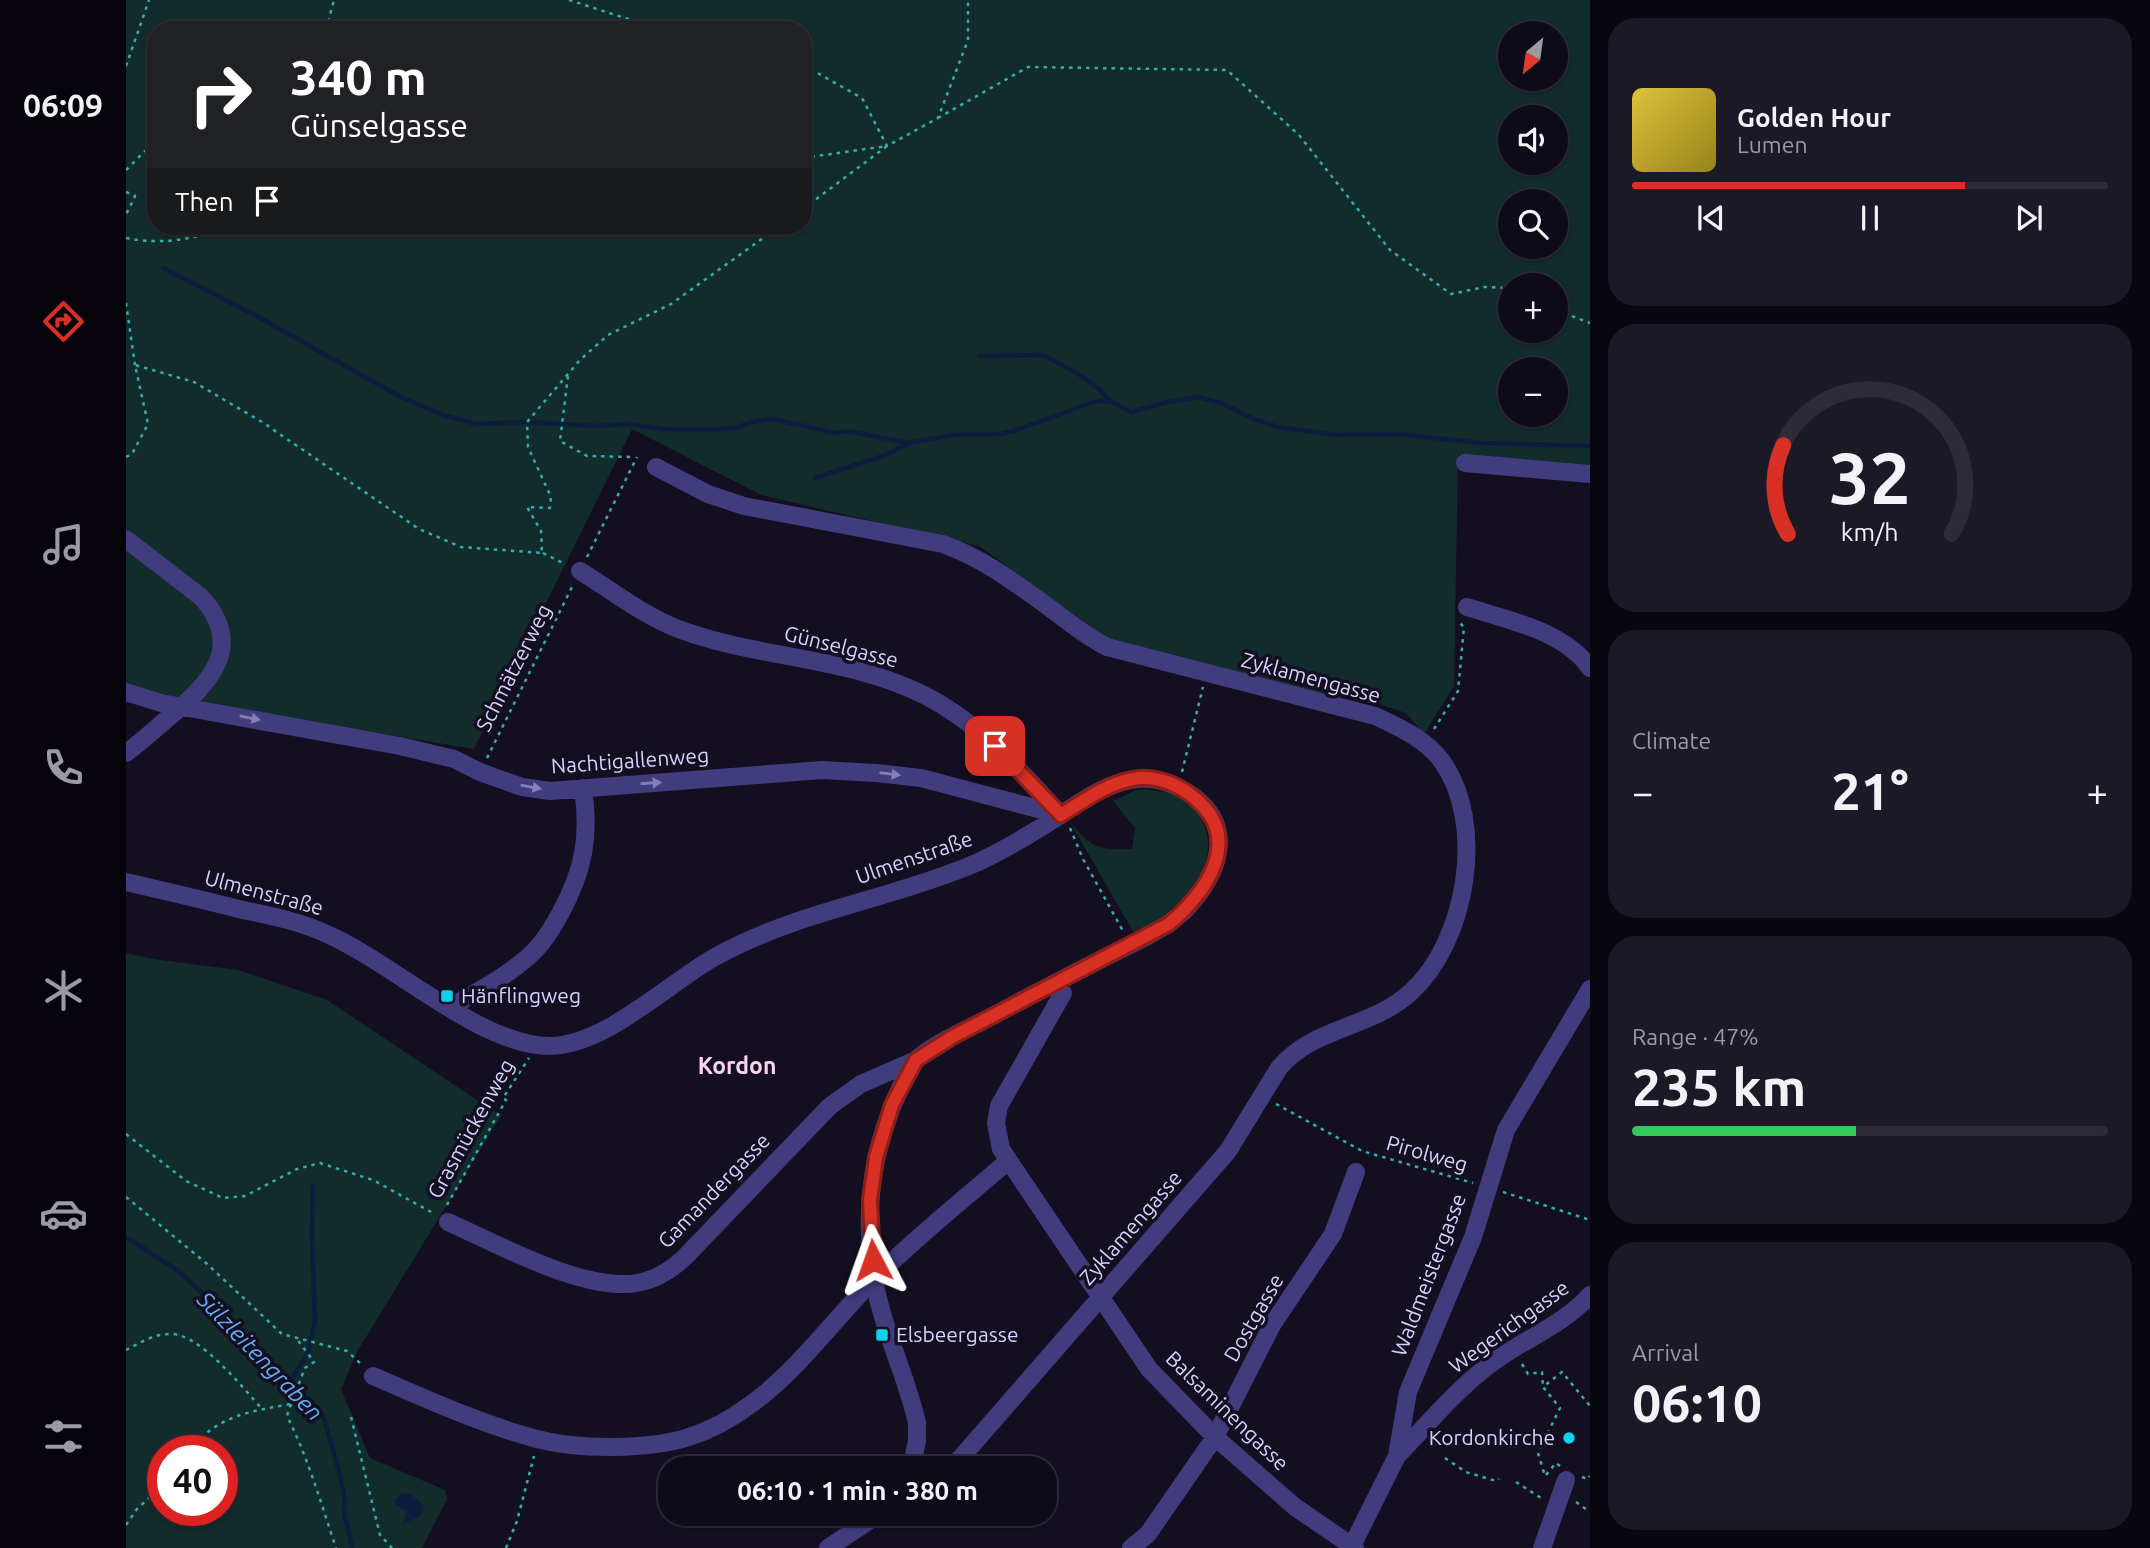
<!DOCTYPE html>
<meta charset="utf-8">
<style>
:root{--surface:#0e0b19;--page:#1c1926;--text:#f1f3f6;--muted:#9b9ba2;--line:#2e2b38;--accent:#d93025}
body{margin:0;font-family:Ubuntu,sans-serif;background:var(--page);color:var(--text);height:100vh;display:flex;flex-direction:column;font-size:26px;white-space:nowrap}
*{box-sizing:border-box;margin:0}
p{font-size:23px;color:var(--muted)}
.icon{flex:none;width:38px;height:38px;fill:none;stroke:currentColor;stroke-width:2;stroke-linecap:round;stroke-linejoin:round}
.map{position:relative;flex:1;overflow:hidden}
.sheet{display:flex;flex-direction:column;gap:18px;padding:18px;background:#08060e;width:560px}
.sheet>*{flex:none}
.banner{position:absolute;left:21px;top:21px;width:665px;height:214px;border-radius:28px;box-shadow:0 2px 5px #0004,0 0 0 2px var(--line);background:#202124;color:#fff;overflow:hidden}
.needle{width:46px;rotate:209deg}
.tools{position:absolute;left:1372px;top:21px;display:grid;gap:14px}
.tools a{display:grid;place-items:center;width:70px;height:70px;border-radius:50%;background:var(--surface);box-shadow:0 2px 5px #0004,0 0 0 2px var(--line);font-size:35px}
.speed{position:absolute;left:21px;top:1435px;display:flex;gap:14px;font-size:35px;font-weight:700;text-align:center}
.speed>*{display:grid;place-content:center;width:91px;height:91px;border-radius:50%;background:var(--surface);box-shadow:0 2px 5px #0004,0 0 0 2px var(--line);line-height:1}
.speed .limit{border:10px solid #d22;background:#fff;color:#111}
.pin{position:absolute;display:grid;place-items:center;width:60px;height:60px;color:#fff;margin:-30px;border-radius:14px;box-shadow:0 4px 10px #0006}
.me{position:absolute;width:77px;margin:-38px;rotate:356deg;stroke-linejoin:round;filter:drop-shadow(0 0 5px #0008)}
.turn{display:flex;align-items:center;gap:24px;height:147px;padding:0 28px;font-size:32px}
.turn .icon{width:91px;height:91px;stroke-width:2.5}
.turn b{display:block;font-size:49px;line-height:60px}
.then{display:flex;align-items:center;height:66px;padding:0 28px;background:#0003;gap:14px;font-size:26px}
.big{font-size:52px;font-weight:600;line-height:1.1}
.sheet .tile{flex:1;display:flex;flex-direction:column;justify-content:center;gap:10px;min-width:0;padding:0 24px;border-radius:28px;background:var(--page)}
.sheet .dial{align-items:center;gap:0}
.dial svg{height:182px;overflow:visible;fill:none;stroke:var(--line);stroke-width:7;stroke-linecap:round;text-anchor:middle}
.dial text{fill:var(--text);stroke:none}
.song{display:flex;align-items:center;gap:21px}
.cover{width:84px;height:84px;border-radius:10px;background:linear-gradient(135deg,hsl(50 70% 55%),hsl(50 70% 35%))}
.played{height:7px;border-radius:4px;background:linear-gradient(90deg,var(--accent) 70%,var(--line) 70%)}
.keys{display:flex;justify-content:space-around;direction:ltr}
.heat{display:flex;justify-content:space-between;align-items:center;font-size:38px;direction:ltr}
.charge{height:10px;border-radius:5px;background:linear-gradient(90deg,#34c759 47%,var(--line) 0)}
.trip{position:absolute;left:532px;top:1456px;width:399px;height:70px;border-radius:28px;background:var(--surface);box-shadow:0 2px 5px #0004,0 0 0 2px var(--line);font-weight:600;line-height:70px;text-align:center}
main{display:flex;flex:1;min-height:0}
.tab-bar{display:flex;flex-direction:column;width:126px;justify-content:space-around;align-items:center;background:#06040a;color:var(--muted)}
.tab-bar .icon{width:49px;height:49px}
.tab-bar .active{color:var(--accent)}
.tab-bar b{font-size:32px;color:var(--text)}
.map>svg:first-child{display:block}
.green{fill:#122b2b;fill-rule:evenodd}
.water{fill:#0c1c3d}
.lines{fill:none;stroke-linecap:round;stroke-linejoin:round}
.stream{stroke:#0c1c3d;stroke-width:4.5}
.path{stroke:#35aeaa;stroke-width:2.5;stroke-dasharray:3.5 5;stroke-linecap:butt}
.minor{stroke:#413c7e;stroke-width:18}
.oneway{fill:#857fb7}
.route-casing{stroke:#8d1f18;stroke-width:18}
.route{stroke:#d93025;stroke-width:12}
.poi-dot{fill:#0cd0ee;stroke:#130f21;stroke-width:2.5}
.labels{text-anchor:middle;stroke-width:7;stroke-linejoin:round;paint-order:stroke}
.street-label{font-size:21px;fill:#d8d1fd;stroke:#130f21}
.poi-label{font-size:21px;fill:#d8d1fd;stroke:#130f21;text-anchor:start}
.neighbourhood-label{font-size:23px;font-weight:bold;fill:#fdd3ec;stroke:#130f21}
.water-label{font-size:23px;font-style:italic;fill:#65aef7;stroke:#130f21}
</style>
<main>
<nav class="tab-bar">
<b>06:09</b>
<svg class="icon active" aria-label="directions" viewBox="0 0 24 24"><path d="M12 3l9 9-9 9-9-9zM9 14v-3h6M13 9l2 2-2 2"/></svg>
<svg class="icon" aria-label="music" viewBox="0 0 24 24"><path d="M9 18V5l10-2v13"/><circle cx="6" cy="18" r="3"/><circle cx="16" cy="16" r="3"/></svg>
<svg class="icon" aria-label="phone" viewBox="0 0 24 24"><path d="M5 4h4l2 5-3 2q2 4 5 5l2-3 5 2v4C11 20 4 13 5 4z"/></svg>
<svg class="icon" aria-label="climate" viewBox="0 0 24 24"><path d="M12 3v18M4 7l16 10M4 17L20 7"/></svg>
<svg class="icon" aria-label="car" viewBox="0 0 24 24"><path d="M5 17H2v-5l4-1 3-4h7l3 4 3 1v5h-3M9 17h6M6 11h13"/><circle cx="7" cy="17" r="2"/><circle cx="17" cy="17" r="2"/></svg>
<svg class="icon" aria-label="filters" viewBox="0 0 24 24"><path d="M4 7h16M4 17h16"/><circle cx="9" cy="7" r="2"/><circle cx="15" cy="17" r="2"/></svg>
</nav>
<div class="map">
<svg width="1464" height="1548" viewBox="0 0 1464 1548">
<rect width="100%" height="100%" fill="#130f21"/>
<path class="green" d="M0,0H1464V470L1332,455L1328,686L1298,734L1280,713L1235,698L1204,697L984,640L853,546L635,495L506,429L348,749L43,698L0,685ZM30,30H677V226H30ZM1384,33H1430V79H1384ZM1384,117H1430V163H1384ZM1384,201H1430V247H1384ZM1384,285H1430V331H1384ZM1384,369H1430V415H1384Z
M1021,789C1028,791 1037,791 1043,793C1088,808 1093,858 1064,891C1048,909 1029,923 1008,933L945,824C968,849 973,850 1006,849L1009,828L987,801L1010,790Z
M0,953L27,959L112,970L201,1000L375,1116L231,1352L215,1389L244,1458L319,1490L321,1499L296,1548H0ZM37,1451H96V1510H37Z"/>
<path class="water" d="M276,1493H283L299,1506L294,1516L277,1524L281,1511L270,1505L269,1500Z"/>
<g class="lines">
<path class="stream" d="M37,268L127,314L273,396L317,415L350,424L401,422L471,426L502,424L539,429L582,430L609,428L630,421L648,419L708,433L722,431L783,443L827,435L874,434L891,430L970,401H984L1005,412L1042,402L1072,397L1095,403L1128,419L1152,427L1211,435L1271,434L1356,443L1464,446
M853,356L917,355L951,373L973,389L983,400
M689,478L760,455L783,443
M0,1237L55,1273L74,1291L108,1333L154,1372L197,1415L213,1471L219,1500L218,1512L226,1548
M164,1382L182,1353L189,1322L186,1234L187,1186"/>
<path class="path" d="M443,0L527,27L547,30
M200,30L208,0
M677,65L736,98L761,146L812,118L842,40V0
M0,66L23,0
M812,118L902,67L1101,70L1173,135L1264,250L1325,294L1358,287L1384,288
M677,158L761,146L677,209
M0,170L19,151L30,148
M0,192L9,196L0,215
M0,238C42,246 71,237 111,226
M0,303L9,365
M1430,310L1464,323
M442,376L434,441L461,456L509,457
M0,457L6,454L22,424L9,365L68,382L136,422L293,529L335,547L416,553L415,531L401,507L424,508L425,497L402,447L401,422L454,360L482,335L545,304L654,226
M417,553L439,564
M461,557L511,457
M1308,729L1332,691L1338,627L1334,623
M361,758L447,585
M1056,772L1077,687
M944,828L957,859L997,931
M1150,1104L1236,1151L1347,1183
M0,1134L60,1181L97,1198L119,1196L171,1169L194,1163L247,1180L307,1213
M1377,1192L1464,1220
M0,1197L80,1263L156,1334L221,1351L235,1364
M321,1205L380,1100L377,1098L403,1058
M0,1350C14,1343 29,1333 46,1334C75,1335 117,1388 136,1409
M1396,1364L1402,1374L1416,1372L1417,1387
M165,1404L161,1416C182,1458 195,1503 210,1548
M225,1417L254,1535L266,1548
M64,1451C89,1416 125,1411 165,1404L179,1368L188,1362L171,1339
M1319,1458L1340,1472L1370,1481L1373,1479
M1434,1466L1430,1463L1419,1476L1412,1453L1434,1408L1417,1387L1436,1372L1464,1406
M1456,1477L1462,1479L1464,1476
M1390,1482L1415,1498
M1450,1502L1464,1512
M0,1525L11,1509L37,1485
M380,1548L391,1521L408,1456"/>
<path class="minor" d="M1339,463L1464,474
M530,467L582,494L618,506L817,544C861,560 895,587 932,614C948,626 963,638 981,647L1249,716C1274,728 1298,738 1315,760C1361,822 1341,941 1285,992C1245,1029 1188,1026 1153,1068L1102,1151L826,1468
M0,539L75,597C121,647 82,685 42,718C28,730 15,742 0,753
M454,571C487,591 519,617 555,630C635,659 724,657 800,696C855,724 894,771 935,815
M1341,607C1382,620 1438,631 1464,668
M0,692L35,703L274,746L328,759L354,772L396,787L424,791L696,770L750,773L795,778L935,815
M0,882C39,891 78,900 117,910C146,916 176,922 203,935C268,964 355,1046 424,1046C480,1045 541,984 589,957C672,911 758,901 843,866C867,856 891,842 914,828C943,811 976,782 1011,779C1032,777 1050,784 1067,796C1110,828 1093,874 1061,908C1048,922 1030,932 1012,941C961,966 911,992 861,1019C841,1029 808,1044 791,1059C783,1067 777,1082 772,1093C745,1152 738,1215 748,1279C756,1328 780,1374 791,1423V1441L785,1468
M937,993L873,1106L870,1123L875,1149L1023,1369L1089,1437L1169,1507L1229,1548
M324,1007C351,992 378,978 402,957C416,945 425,930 434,914C458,870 464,837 457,788
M322,1222C371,1244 458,1292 511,1283C530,1280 545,1270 558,1258L704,1106L735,1084L790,1060
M247,1376C300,1399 355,1424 411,1439C453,1450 522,1450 563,1437C585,1430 605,1419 624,1405C670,1372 707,1321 747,1280C789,1238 837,1200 882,1161
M1271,1456C1305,1421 1336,1382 1376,1356C1407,1335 1439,1323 1464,1295
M702,1548L753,1514
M1005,1548L1022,1534L1089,1437L1146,1325L1207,1234L1230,1172
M1225,1548L1271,1456L1282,1392L1347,1237L1380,1130L1464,989
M1416,1548L1440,1480"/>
</g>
<defs><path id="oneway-solid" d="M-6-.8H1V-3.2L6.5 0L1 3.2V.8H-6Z" transform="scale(1.75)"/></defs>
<g class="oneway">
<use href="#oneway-solid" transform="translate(124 718) rotate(11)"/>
<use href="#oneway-solid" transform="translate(764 774) rotate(7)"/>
<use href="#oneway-solid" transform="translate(525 783) rotate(-4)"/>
<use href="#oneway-solid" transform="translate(405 787) rotate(10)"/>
</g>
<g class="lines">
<defs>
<path id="route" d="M747,1260L744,1200L750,1157L766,1105L790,1060L828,1036L1043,924C1085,888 1120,834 1062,793C1047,782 1025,775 1007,779C982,783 956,802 935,815L869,746"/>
</defs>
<use href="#route" class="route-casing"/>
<use href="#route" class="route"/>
</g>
<g class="poi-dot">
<rect x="314" y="989" width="14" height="14" rx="3.5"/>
<rect x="749" y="1328" width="14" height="14" rx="3.5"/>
<circle cx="1443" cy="1438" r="7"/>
</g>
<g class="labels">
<g class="street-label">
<text transform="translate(715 647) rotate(14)" y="7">Günselgasse</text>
<text transform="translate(388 668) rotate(-63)" y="7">Schmätzerweg</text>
<text transform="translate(1185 678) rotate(15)" y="7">Zyklamengasse</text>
<text transform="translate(504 761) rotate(-4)" y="7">Nachtigallenweg</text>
<text transform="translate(788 858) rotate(-19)" y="7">Ulmenstraße</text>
<text transform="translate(138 893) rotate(15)" y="7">Ulmenstraße</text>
<text transform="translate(345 1129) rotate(-61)" y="7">Grasmückenweg</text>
<text transform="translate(1301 1154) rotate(16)" y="7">Pirolweg</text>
<text transform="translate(588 1191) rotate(-46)" y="7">Gamandergasse</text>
<text transform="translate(1005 1228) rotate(-49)" y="7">Zyklamengasse</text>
<text transform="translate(1303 1275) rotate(-69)" y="7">Waldmeistergasse</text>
<text transform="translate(1128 1318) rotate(-60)" y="7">Dostgasse</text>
<text transform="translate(1383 1327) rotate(-36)" y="7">Wegerichgasse</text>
<text transform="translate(1101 1411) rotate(44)" y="7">Balsaminengasse</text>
</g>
<g class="poi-label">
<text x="335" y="1003">Hänflingweg</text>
<text x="770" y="1342">Elsbeergasse</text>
<text x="1429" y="1445" text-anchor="end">Kordonkirche</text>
</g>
<g class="neighbourhood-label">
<text x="611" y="1074">Kordon</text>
</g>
<g class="water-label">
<text transform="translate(134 1356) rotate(46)" y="8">Sülzleitengraben</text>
</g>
</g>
</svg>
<div class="tools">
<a><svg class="needle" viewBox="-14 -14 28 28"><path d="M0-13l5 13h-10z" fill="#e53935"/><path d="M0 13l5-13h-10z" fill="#9b9ba2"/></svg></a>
<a><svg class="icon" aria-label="sound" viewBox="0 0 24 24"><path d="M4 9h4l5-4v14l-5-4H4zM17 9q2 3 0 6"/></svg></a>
<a><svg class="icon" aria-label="search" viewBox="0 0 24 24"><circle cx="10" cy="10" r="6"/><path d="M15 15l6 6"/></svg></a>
<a>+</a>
<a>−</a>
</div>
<div class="speed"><div class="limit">40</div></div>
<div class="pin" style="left:869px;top:746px;background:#d93025"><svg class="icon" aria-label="arrive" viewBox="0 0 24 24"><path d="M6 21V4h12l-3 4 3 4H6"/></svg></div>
<svg class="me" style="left:747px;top:1260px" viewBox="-20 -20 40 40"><path d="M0-17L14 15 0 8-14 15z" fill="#d93025" stroke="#fff" stroke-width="4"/></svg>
<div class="trip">06:10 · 1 min · 380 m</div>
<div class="banner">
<div class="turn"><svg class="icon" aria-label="right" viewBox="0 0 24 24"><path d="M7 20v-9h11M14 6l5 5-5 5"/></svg><div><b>340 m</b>Günselgasse</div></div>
<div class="then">Then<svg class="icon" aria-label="arrive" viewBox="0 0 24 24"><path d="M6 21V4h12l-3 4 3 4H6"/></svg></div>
</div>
</div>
<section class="sheet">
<div class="tile">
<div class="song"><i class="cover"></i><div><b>Golden Hour</b><p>Lumen</p></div></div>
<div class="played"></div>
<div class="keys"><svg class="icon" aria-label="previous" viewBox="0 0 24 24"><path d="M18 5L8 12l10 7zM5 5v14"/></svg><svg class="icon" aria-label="pause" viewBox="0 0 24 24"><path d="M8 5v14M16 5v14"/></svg><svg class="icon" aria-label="next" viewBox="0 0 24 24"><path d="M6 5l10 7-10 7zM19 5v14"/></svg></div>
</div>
<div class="tile dial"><svg viewBox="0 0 100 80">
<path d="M14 69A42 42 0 1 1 86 69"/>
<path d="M14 69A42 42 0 0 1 12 30" stroke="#d93025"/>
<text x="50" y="56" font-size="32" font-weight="700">32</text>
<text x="50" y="72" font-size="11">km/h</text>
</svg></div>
<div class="tile"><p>Climate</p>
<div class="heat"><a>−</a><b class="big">21°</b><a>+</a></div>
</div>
<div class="tile"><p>Range · 47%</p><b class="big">235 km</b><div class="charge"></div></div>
<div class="tile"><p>Arrival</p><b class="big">06:10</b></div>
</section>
</main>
